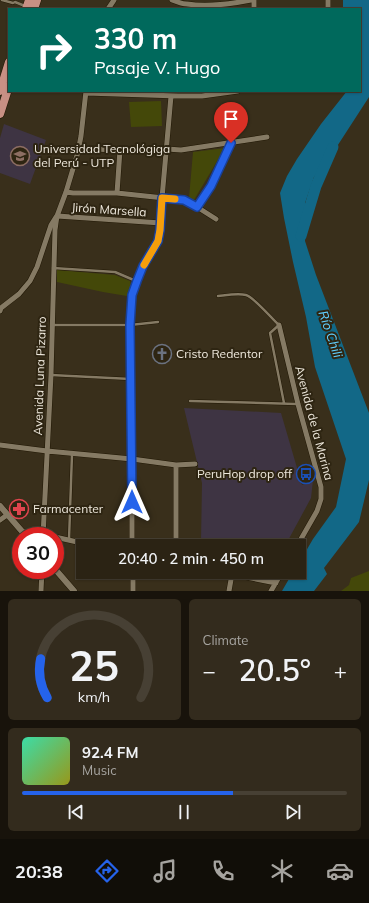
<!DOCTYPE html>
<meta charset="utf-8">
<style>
:root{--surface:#2b2314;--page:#332b1d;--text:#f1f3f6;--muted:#a6a4a0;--line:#474034;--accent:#2563eb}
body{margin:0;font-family:Mulish,sans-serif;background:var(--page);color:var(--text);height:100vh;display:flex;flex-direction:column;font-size:15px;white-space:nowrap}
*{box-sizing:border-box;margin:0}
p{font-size:13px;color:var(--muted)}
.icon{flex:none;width:22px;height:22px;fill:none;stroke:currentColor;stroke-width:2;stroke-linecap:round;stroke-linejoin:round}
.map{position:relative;height:591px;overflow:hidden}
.side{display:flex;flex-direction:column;gap:8px;padding:8px;background:#18130b;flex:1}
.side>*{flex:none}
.top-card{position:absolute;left:8px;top:8px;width:353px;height:84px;border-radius:0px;box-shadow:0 1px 3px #0004,0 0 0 1px var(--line);background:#00695c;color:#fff;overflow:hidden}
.speed{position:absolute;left:12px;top:527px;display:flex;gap:8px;font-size:20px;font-weight:700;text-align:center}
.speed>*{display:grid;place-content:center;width:52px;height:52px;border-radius:50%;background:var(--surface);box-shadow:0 1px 3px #0004,0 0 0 1px var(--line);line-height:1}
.speed .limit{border:6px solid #d22;background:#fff;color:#111}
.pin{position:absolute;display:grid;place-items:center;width:34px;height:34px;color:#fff;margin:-41px -17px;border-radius:50% 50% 50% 0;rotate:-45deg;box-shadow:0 0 4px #0007}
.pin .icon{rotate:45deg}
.me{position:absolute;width:44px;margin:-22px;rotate:0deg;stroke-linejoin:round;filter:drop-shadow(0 0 3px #0008)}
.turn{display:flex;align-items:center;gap:14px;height:84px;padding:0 20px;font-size:18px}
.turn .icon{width:52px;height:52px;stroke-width:2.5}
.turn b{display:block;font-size:28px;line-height:34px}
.big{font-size:30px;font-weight:600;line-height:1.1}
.side .tile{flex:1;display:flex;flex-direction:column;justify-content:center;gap:6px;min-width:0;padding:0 14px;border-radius:6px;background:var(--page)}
.side .dial{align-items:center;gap:0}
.dial svg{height:104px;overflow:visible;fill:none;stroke:var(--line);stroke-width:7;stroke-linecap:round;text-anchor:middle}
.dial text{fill:var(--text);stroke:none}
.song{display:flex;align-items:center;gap:12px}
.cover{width:48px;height:48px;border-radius:6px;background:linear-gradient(135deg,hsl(160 70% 55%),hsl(60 70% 35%))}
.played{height:4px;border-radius:2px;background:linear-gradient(90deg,var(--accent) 65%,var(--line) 65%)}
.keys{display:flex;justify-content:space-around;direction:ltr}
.heat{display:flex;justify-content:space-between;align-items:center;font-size:22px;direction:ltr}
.side .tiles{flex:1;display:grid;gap:8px;grid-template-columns:1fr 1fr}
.tile:last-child{grid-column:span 2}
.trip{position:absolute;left:76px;top:539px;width:230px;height:40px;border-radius:0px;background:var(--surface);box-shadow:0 1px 3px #0004,0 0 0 1px var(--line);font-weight:600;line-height:40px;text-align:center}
.tab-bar{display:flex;height:64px;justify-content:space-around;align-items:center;background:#110e08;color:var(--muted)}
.tab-bar .icon{width:28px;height:28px}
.tab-bar .selected{color:var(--accent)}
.tab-bar b{font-size:18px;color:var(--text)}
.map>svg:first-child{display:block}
.education{fill:#3e3443}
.green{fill:#444809}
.water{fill:#126887}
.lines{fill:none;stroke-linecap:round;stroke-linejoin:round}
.river{stroke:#126887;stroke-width:11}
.service-casing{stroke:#201704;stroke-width:3.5}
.minor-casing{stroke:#201704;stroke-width:6}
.tertiary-casing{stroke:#201704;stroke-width:7}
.primary-casing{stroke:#201704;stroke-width:9}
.service{stroke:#857a64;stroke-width:2.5}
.minor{stroke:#857a64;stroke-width:5}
.tertiary{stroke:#857a64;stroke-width:6}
.primary{stroke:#c89084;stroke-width:8}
.route-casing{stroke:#184099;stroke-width:10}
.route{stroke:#2563eb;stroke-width:7}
.slow{stroke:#f59e0b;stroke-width:7}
.labels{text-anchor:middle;stroke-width:4;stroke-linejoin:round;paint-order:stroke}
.poi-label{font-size:12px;fill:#eee8dc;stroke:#2e2512;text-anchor:start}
.street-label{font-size:12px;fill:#eee8dc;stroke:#2e2512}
.water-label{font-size:13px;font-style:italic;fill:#61cffe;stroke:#2e2512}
</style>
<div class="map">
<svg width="369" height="591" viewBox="0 0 369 591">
<rect width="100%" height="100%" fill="#392f1b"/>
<path class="education" d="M4,124L46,140L30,184L0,173V138Z
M184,408L281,413L302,485L313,480L311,498L285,546H263L250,541H201L202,483Z"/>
<path class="green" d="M161,101L162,126L131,127L129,102Z
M225,148L194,200L189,198L193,152Z
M57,270L115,275L130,281L131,284L127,296L103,292L57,282Z
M369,571V591H341L349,585L351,578Z"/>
<path class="water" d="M343,0H369V97L334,151L314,177L305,203V241L316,275L369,413V480L359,522L324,568L327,574L314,591H282L293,572H299V563L313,539L336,507L346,459L315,367L306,317L293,262L284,218L280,193L287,176L297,159L321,124L347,91H360V9H343Z"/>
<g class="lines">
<path class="river" d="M301,236L316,186L333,147"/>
<defs>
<path id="service" d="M2,0L13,3L15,2L25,6
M53,268L115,272L136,281
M218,296C227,295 238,293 246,295C254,297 272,319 279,325L270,333L284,403
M53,325H130L158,322
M51,375L131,379
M190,401L297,404
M69,540L72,454"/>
<path id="minor" d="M172,0C177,2 182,4 187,4C207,7 231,4 251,0
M254,0V9
M108,9L114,0
M328,9V0
M86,93L178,96H202L238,91
M91,149L120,150L117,193
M167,149L181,150L267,137
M66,192L73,193H117L183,200L197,207L216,219
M197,207L211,186L231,143
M57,216L161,223
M0,311L1,308L19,294L30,281L37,267L51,225L56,217
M279,325L298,404L321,487V499L317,511L297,546
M0,445L47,451L132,459L176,465L195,464
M0,520L7,515
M23,532H32L50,536
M43,536L51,375L55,230L57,216L66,192L78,152L81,136L86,91
M55,537L95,546
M132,546V459L130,325L132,295L137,281L143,266L158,241L161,230L162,198L171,96
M176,546V465
M133,572V591
M221,572L276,583
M41,591L42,570
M229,591L232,574
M271,591L282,572"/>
<path id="tertiary" d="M0,506L26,536
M55,569L74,591"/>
<path id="primary" d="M26,9L29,0
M34,9L37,0
M0,91L9,62
M0,114L9,86"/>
</defs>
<use href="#service" class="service-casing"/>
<use href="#minor" class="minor-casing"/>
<use href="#tertiary" class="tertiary-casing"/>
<use href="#primary" class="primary-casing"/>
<use href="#service" class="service"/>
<use href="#minor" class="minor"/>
<use href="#tertiary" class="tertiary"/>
<use href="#primary" class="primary"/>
</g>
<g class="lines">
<defs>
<path id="route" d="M132,502L130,325L132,295L137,281L143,266L158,241L160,230L162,198L184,200L197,207L211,186L231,143"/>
</defs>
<use href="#route" class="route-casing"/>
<use href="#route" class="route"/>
<path class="slow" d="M144,265L158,241L160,230L162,198L175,199"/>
</g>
<defs>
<symbol id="school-ring" viewBox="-11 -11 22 22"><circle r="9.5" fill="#2e2512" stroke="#8d6e63" stroke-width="1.5"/><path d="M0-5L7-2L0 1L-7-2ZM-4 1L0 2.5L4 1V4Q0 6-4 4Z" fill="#8d6e63"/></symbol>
<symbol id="church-ring" viewBox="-11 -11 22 22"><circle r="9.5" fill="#2e2512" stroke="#6b7280" stroke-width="1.5"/><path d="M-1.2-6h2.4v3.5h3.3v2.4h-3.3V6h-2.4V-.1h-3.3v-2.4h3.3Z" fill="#6b7280"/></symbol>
<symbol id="bus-ring" viewBox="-11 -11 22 22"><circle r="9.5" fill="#2e2512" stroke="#1a4fb4" stroke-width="1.5"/><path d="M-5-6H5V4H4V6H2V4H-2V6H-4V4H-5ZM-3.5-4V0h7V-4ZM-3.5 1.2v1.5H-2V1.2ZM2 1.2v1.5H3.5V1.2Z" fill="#1a4fb4"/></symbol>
<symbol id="pharmacy-ring" viewBox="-11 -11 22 22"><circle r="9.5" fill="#2e2512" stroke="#e0444e" stroke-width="1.5"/><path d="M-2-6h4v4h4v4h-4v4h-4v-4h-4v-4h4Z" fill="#e0444e"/></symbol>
</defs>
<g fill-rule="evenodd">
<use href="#school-ring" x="9" y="145" width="22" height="22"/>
<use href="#church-ring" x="151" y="343" width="22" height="22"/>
<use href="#bus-ring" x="295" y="463" width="22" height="22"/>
<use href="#pharmacy-ring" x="8" y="498" width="22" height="22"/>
</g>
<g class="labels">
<g class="poi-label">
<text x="34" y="153">Universidad Tecnológiga<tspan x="34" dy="14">del Perú - UTP</tspan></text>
<text x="176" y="358">Cristo Redentor</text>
<text x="292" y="478" text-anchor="end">PeruHop drop off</text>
<text x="33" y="513">Farmacenter</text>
</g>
<g class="street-label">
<text transform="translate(109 210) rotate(4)" y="4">Jirón Marsella</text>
<text transform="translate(40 376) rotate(-88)" y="4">Avenida Luna Pizarro</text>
<text transform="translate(314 423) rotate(75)" y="4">Avenida de la Marina</text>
</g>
<g class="water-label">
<text transform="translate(331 334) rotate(71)" y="5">Río Chili</text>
</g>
</g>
</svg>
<div class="speed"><div class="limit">30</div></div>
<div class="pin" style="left:231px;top:143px;background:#d93025"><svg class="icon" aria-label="arrive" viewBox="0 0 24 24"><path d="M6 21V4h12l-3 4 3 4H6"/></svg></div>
<svg class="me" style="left:132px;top:502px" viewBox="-20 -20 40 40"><path d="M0-17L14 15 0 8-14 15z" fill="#2563eb" stroke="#fff" stroke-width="4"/></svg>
<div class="trip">20:40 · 2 min · 450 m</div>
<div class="top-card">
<div class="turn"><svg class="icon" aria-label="right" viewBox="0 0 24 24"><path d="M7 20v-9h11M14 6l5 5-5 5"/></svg><div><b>330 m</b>Pasaje V. Hugo</div></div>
</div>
</div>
<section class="side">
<div class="tiles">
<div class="tile dial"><svg viewBox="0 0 100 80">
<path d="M14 69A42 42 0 1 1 86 69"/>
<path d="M14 69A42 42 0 0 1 9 39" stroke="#2563eb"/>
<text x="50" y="56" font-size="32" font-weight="700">25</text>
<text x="50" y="72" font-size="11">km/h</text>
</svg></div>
<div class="tile"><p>Climate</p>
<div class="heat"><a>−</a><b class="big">20.5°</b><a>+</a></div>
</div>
<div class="tile">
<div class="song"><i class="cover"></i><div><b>92.4 FM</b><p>Music</p></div></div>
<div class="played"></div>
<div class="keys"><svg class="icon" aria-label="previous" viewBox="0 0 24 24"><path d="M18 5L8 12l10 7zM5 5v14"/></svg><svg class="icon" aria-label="pause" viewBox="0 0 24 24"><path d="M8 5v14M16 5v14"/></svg><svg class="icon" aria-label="next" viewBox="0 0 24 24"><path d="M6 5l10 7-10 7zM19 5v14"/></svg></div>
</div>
</div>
</section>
<nav class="tab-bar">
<b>20:38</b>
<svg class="icon selected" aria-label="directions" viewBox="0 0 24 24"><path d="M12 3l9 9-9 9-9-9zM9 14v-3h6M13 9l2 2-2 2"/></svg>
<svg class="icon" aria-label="music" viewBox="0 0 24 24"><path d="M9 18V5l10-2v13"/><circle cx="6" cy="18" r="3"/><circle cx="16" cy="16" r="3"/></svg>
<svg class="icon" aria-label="phone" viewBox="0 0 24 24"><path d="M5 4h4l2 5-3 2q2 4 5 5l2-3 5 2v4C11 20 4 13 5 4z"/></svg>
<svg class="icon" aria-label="climate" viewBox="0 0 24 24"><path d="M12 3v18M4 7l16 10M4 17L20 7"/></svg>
<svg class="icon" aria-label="car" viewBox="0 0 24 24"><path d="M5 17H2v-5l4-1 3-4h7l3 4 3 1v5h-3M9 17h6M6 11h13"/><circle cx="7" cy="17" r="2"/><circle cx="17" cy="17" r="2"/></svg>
</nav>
